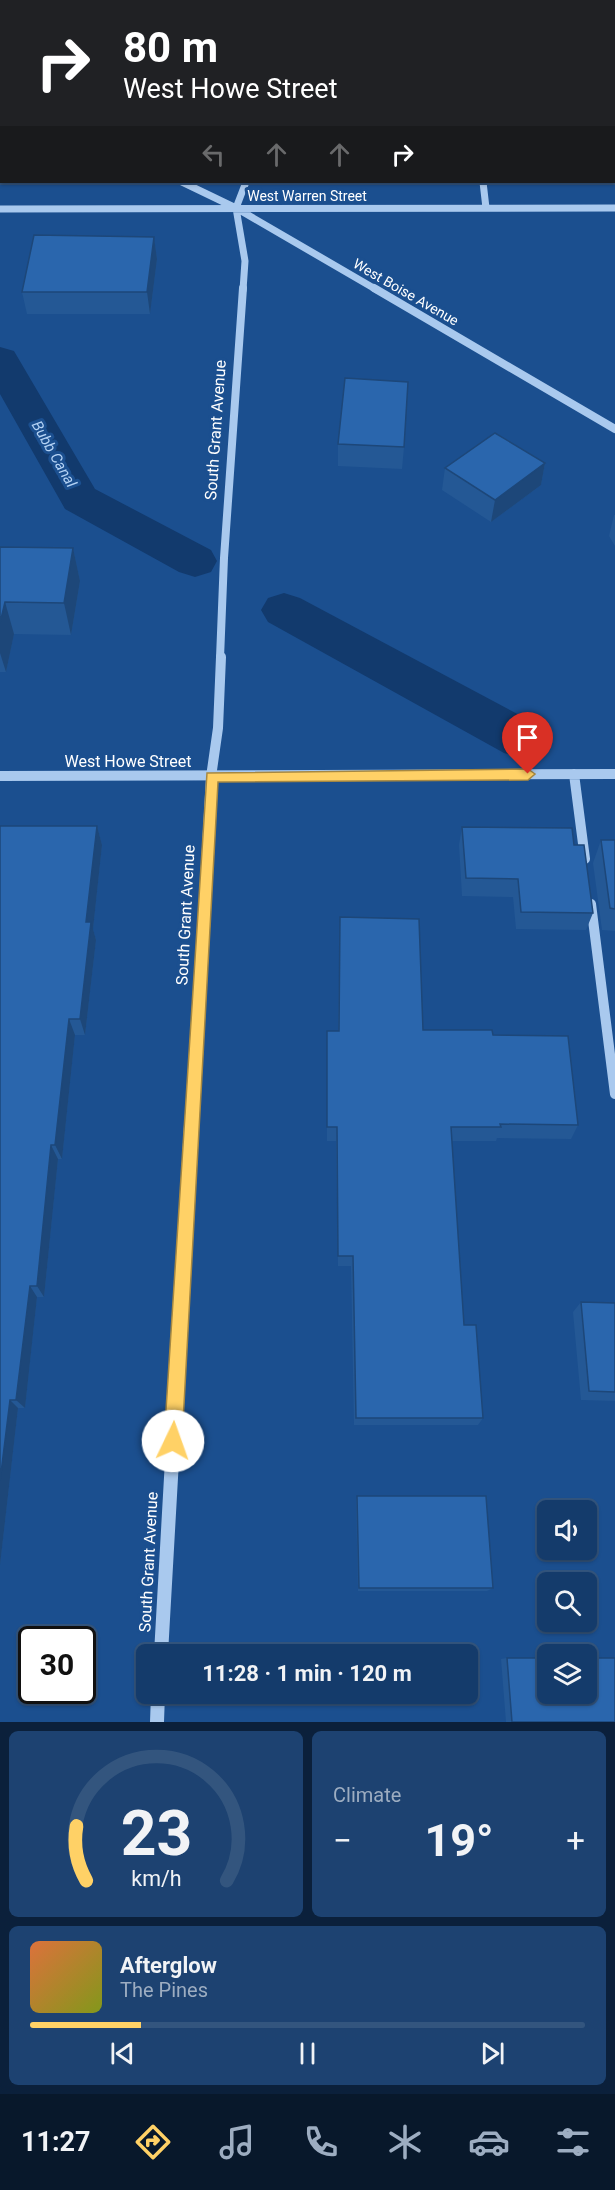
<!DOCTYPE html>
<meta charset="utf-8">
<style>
:root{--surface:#143b6b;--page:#1d4271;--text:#f1f3f6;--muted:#9dadc1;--line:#33557e;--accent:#ffd166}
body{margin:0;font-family:Roboto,sans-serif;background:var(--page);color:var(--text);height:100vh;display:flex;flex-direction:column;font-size:22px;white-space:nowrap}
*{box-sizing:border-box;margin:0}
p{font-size:20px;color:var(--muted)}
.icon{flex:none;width:33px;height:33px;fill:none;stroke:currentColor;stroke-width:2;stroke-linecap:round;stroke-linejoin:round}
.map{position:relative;height:1722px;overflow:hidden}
.panel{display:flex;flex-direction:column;gap:9px;padding:9px;background:#0b203b;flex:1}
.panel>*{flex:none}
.top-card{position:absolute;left:0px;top:0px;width:615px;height:183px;box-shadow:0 2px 4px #0004,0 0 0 2px var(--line);background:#202124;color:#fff;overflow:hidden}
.tools{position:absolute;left:537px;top:1500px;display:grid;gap:12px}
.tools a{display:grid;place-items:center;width:60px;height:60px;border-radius:9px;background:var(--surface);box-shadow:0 2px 4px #0004,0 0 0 2px var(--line);font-size:30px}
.speed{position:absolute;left:18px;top:1626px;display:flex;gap:12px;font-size:30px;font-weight:700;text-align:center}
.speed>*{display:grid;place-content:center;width:78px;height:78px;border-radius:50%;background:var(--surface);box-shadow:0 2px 4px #0004,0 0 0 2px var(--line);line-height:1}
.speed .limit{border:3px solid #111;border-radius:9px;background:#fff;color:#111}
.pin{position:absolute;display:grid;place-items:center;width:51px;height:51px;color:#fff;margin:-62px -26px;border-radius:50% 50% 50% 0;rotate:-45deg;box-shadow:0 0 6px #0007}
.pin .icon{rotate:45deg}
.me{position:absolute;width:66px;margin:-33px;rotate:3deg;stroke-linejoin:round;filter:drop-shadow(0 0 4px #0008)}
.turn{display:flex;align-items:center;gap:21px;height:126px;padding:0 24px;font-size:27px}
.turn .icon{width:78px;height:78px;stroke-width:2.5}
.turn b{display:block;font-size:42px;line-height:51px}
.lanes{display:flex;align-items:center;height:57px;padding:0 24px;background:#0003;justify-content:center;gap:30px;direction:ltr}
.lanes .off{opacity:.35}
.big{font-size:45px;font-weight:700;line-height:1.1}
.panel .widget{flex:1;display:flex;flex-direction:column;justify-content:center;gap:9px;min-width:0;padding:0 21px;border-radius:9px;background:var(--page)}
.panel .dial{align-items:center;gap:0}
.dial svg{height:156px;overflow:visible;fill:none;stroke:var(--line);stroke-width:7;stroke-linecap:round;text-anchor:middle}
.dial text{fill:var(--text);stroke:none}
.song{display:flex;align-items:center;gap:18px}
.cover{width:72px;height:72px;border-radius:9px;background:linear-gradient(135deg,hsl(20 70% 55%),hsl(70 70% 35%))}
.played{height:6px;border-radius:3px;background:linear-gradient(90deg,var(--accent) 20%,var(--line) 20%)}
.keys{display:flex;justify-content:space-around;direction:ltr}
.heat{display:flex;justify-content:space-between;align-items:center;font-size:33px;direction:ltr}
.panel .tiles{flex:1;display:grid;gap:9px;grid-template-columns:1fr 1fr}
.widget:last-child{grid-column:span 2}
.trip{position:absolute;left:136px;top:1644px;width:342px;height:60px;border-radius:9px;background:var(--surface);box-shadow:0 2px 4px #0004,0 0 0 2px var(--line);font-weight:700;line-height:60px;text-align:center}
.menu{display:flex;height:96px;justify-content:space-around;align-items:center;background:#08182b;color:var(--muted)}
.menu .icon{width:42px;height:42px}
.menu .current{color:var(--accent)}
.menu b{font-size:27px;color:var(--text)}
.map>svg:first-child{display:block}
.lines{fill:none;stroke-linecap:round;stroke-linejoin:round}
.canal{fill:#123a6d;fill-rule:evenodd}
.minor-far3{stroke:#a9c9ee;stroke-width:7}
.minor-far2{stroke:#a9c9ee;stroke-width:8}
.minor-far1{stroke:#a9c9ee;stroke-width:10}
.minor{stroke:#a9c9ee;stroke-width:14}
.wall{fill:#245895}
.shaded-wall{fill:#1d4779}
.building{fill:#2a66ad;stroke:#1d4779;stroke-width:1.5}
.route{fill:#ffd166;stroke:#a68842;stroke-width:1.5}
.labels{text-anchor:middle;stroke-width:6;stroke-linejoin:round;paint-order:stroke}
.far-street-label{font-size:14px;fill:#fff;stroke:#1b4f8f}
.far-water-label{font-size:15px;font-style:italic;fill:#b5d3f5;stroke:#1b4f8f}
.street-label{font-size:16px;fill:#fff;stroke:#1b4f8f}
</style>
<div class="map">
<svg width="615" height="1722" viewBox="0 0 615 1722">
<rect width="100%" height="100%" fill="#1b4f8f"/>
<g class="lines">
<path class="canal" d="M0,347L14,351L95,489L211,550L217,561L211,572L195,577L179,572L65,509L0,394Z
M284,593L300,598L538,725L546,739L538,753L521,758L504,753L268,622L261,610L268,598Z"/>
<path class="minor-far3" d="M182,182L236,208L377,290
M483,182L486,208
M0,209L615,208
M243,290L245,261L236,208L246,182"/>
<path class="minor-far2" d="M374,288L615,429
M220,658L224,558L243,288"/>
<path class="minor-far1" d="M574,774L585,859
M0,776L615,774
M591,904L615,1094
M191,1127L211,777L218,728L221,657"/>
<path class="minor" d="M161,1654L191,1125
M157,1722L158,1694"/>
</g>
<path class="wall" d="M538,0H615V165H614V2H538Z
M0,11H2V53L0,52Z
M154,237L157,259L150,314H27L22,292Z
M338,444L404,447L402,469L338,466Z
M545,463L541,485L491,522L442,490L445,468Z
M614,515H615V546L609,536Z
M0,547L73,548L80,581L71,635L14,634L6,672H0Z
M0,826H97L102,845L93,929L96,940L85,1035H75L62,1159H58L44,1297H37L25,1408H18L0,1565Z
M462,827L574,845L593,913L586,930L516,929L513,897L462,896L459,845Z
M601,840H615V931L602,930L593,863Z
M340,917L423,1030L493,1035L578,1125L571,1139L497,1138L496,1141H452L464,1325L483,1418L478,1425H354L351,1266H338L336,1141H327V1031H338Z
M581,1302L615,1303V1401L581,1400L573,1312Z
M357,1496L493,1588L487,1591H358L356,1501Z
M507,1658L615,1722H506L501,1659Z"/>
<path class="shaded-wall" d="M2,126V163L0,164V127Z
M154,237L157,259L150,314L147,292Z
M545,463L541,485L491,522L495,500Z
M73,548L80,581L71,635L64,603Z
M5,602L14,634L6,672L0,653V623Z
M97,826L102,845L93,929L96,940L85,1035L80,1019L86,922Z
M69,1019L75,1035L62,1159L55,1145Z
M51,1145L58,1159L44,1297L37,1286Z
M30,1286L37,1297L25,1408L16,1400Z
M10,1400L18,1408L0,1565V1481Z"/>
<path class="building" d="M26,0H56L59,2H23Z
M322,0H447L448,2H322Z
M545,0H615V15H614V2H546Z
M0,11H2V29L0,28Z
M614,15L615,21V144H614Z
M0,113L2,114V126L0,127Z
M34,235L154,237L147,292H22Z
M345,378L408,382L404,447L338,444Z
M495,433L545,463L495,500L445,468Z
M0,547L73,548L64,603L5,602L0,623Z
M0,826H97L86,922H91L80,1019H69L55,1145H51L37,1286H30L16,1400H10L0,1481Z
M462,827L572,828L574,845H584L593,913L521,912L518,879L466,878Z
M601,840H615V909L610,908Z
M340,917L419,919L423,1030H492L493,1035L568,1036L578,1125L500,1124L501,1127H451L464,1325H476L483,1418H356L353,1256H338L337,1127H327V1031H339Z
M581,1302L615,1303V1392L589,1391Z
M357,1496H486L493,1588H359Z
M507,1658H548V1694H586V1658H615V1722H512Z"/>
<path class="route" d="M528,769L535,774L528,780L218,782L182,1441L179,1447L173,1450L167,1447L164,1441L207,773Z"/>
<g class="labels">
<g class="far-street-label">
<text x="307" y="201">West Warren Street</text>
<text transform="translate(406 292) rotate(30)" y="5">West Boise Avenue</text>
</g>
<g class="far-water-label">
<text transform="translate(54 454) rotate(60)" y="5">Bubb Canal</text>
</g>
<g class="street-label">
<text transform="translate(215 430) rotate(-86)" y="6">South Grant Avenue</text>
<text x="128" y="767">West Howe Street</text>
<text transform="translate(185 915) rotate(-87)" y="6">South Grant Avenue</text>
<text transform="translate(148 1562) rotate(-87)" y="6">South Grant Avenue</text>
</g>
</g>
</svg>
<div class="tools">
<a><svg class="icon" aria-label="sound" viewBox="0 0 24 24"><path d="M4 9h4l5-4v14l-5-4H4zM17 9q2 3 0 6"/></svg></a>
<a><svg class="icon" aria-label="search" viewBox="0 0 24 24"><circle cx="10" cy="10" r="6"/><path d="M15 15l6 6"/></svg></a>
<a><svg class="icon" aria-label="layers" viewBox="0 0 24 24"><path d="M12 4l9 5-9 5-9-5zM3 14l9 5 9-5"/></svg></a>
</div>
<div class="speed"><div class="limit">30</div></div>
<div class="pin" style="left:528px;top:774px;background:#d93025"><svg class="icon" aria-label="arrive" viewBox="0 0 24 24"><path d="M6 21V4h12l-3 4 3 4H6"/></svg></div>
<svg class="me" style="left:173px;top:1441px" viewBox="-20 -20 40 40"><circle r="19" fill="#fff"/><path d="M0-13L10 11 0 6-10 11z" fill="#ffd166"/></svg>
<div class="trip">11:28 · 1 min · 120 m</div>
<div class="top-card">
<div class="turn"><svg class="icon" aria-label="right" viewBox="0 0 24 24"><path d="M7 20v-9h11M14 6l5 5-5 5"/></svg><div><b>80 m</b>West Howe Street</div></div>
<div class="lanes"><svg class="icon off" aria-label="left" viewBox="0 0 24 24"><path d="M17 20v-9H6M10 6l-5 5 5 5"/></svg><svg class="icon off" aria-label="ahead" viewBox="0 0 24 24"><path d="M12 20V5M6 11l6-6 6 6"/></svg><svg class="icon off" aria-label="ahead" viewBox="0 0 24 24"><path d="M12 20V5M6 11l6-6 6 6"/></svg><svg class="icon" aria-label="right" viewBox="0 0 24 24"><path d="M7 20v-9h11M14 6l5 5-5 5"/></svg></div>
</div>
</div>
<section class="panel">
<div class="tiles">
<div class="widget dial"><svg viewBox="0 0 100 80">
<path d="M14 69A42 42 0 1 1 86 69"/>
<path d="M14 69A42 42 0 0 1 9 41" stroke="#ffd166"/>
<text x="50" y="56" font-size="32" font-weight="700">23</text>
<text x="50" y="72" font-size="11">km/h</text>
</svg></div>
<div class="widget"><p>Climate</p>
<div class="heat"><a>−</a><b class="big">19°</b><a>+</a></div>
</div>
<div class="widget">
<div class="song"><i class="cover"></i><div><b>Afterglow</b><p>The Pines</p></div></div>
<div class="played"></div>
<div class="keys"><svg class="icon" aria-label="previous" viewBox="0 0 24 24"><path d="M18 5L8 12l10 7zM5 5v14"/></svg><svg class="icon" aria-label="pause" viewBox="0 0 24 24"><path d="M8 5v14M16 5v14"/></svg><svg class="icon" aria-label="next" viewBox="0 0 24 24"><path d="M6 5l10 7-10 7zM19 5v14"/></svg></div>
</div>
</div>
</section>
<nav class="menu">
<b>11:27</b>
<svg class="icon current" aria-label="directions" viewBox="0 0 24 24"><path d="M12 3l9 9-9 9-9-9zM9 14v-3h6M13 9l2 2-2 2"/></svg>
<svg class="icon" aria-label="music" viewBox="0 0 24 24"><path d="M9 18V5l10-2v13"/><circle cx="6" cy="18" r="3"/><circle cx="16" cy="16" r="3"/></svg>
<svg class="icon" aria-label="phone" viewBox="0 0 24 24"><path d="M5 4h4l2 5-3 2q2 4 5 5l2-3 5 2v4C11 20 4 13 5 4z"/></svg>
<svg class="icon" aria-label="climate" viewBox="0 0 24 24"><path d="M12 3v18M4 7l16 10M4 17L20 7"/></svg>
<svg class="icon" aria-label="car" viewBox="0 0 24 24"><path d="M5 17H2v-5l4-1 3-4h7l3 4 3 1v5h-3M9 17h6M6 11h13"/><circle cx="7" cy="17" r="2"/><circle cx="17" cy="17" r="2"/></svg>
<svg class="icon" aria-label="filters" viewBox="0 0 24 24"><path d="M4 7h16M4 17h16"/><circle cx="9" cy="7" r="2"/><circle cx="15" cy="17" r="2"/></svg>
</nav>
